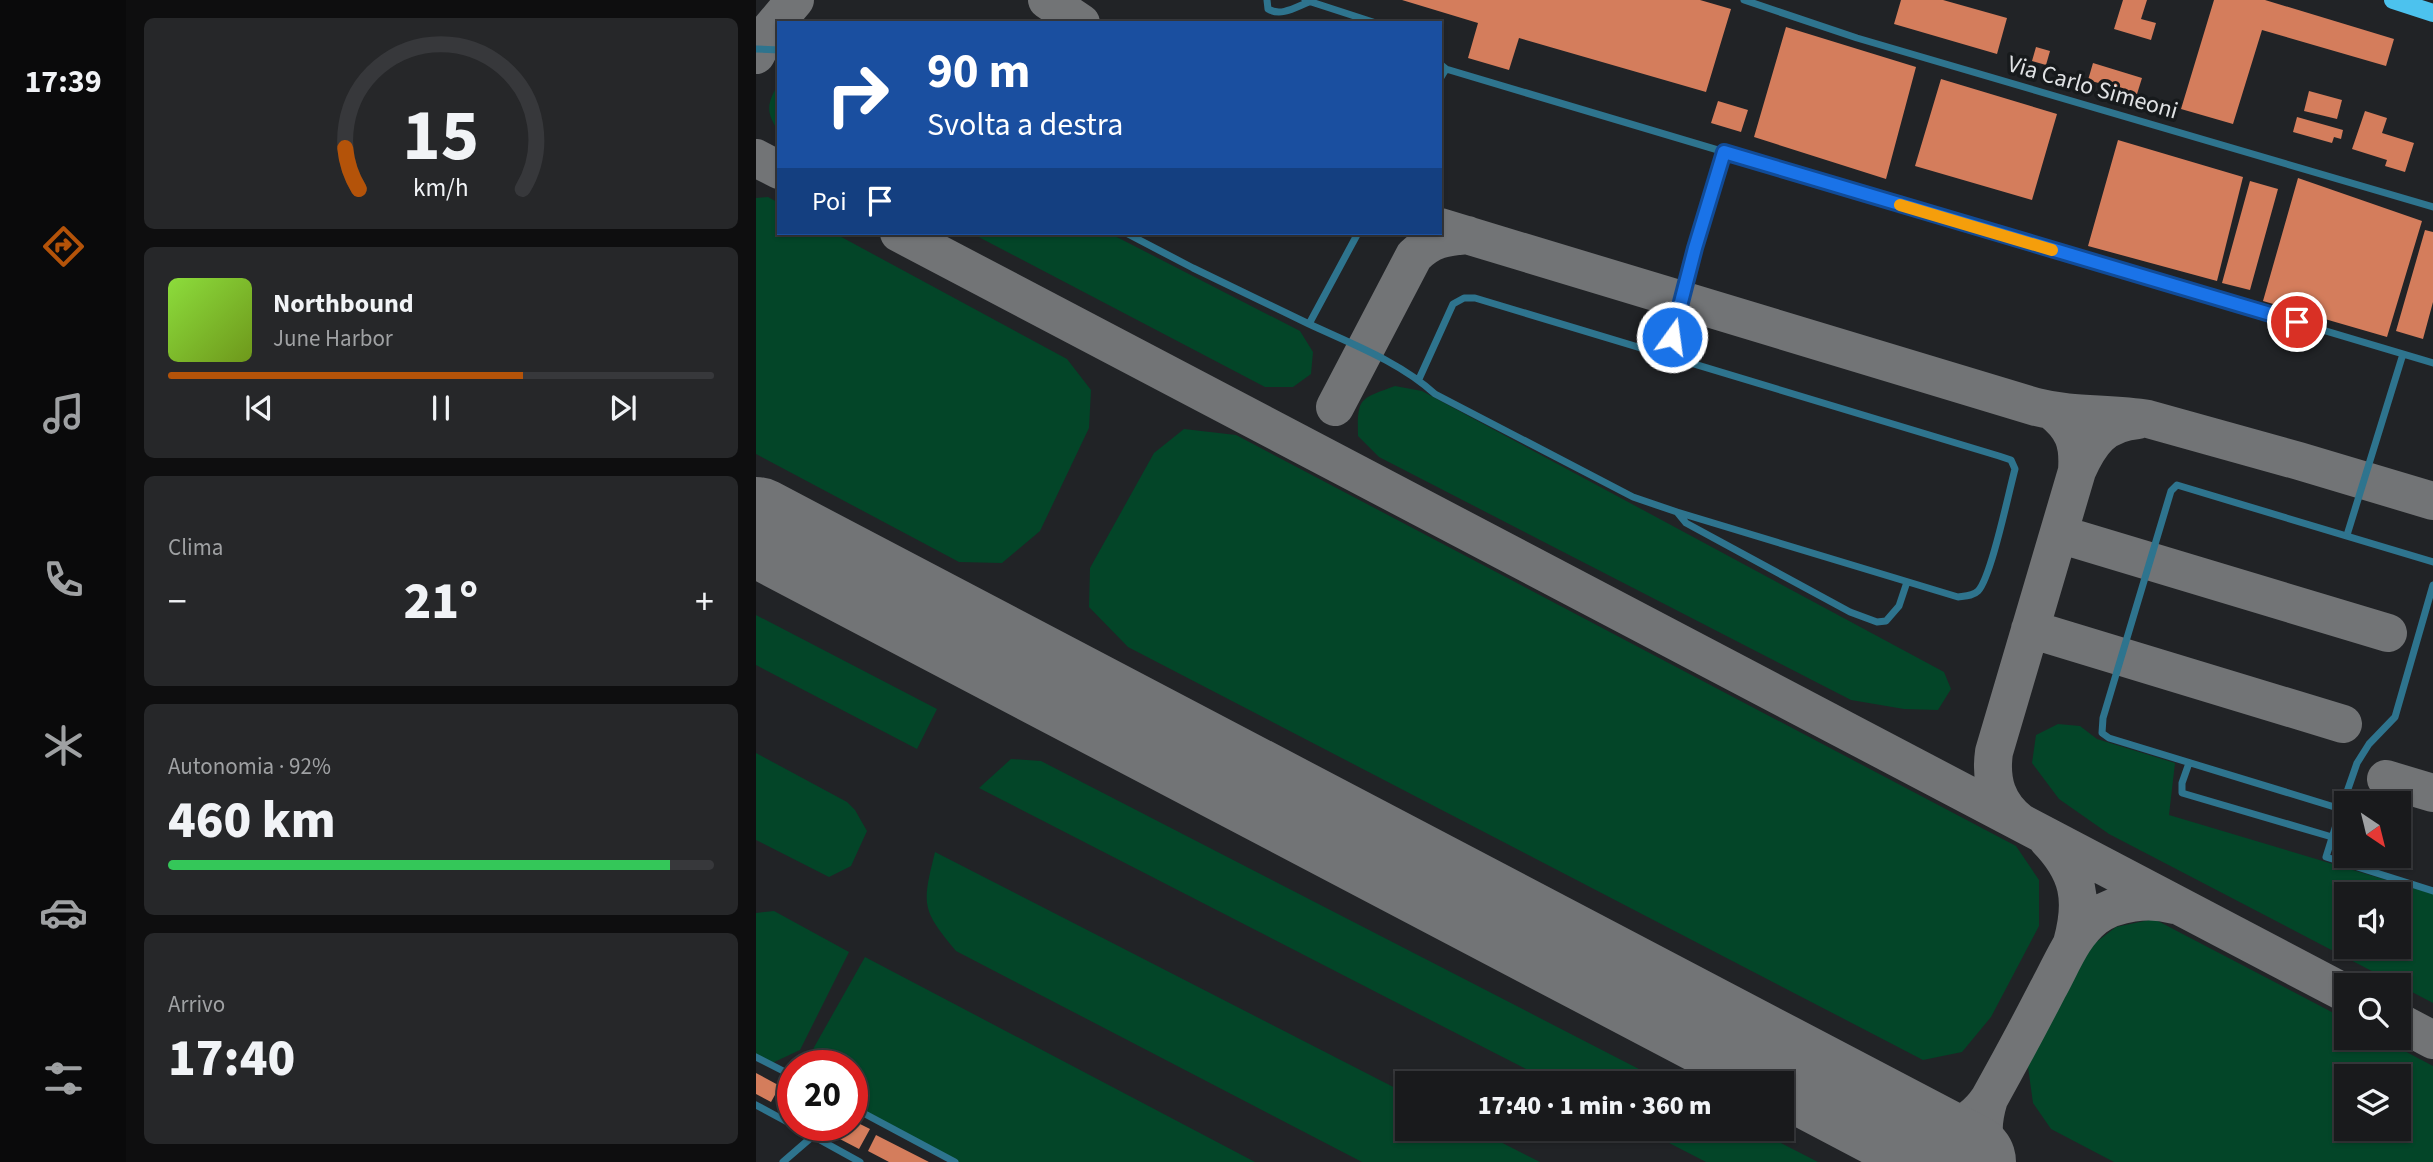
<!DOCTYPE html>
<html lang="it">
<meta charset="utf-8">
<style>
:root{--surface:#191a1c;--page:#262729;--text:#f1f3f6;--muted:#9fa1a3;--line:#37383b;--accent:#b45309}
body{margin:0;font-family:"Source Sans 3",sans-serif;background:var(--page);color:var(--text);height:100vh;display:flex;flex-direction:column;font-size:26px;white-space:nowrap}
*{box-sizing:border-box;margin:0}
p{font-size:23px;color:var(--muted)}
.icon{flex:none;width:38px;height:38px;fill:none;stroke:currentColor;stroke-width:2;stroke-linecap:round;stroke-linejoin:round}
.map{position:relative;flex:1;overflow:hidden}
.sheet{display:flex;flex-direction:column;gap:18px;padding:18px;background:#0e0e0f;width:630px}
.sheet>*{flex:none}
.top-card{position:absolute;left:21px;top:21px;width:665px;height:214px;border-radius:0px;box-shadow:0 2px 5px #0004,0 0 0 2px var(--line);background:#1a4fa0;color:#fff;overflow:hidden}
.needle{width:46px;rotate:145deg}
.buttons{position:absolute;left:1578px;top:791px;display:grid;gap:14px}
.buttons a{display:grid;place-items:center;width:77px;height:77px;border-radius:0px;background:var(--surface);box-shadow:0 2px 5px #0004,0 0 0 2px var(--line);font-size:35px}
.speed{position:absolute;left:21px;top:1050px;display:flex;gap:14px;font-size:35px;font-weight:700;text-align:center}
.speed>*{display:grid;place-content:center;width:91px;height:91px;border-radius:50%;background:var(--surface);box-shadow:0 2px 5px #0004,0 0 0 2px var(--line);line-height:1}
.speed .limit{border:10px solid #d22;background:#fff;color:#111}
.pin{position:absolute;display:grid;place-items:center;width:60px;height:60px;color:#fff;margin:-30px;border:4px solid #fff;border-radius:50%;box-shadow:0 2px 7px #0007}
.me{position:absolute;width:77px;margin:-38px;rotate:14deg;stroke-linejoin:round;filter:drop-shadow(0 0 5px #0008)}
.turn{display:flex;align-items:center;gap:24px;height:147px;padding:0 35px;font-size:32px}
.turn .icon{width:91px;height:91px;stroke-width:2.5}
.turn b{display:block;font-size:49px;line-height:60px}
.then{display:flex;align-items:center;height:66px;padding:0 35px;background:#0003;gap:14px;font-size:26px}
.big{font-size:52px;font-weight:800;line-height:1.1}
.sheet .tile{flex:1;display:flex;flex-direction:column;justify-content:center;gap:10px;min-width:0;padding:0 24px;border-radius:10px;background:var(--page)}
.sheet .dial{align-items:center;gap:0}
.dial svg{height:182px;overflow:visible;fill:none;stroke:var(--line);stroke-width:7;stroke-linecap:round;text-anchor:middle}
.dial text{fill:var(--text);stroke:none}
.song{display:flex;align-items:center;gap:21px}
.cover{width:84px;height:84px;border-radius:10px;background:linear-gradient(135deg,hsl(90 70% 55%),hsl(80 70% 35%))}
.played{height:7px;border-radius:4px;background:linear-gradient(90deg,var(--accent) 65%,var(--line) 65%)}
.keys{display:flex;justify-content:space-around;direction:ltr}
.heat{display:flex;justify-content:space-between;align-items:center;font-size:38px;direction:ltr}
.charge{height:10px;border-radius:5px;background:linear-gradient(90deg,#34c759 92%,var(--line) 0)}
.trip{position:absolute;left:639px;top:1071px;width:399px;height:70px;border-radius:0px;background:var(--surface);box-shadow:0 2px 5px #0004,0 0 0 2px var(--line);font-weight:800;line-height:70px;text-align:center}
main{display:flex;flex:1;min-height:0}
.tab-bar{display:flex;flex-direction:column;width:126px;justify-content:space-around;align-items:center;background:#0a0a0b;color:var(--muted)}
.tab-bar .icon{width:49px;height:49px}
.tab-bar .current{color:var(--accent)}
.tab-bar b{font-size:32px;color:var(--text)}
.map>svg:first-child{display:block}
.green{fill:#034528;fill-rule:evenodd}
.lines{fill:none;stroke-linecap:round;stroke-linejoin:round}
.taxiway{stroke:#727476;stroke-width:38}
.runway{stroke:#727476;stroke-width:98}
.building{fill:#d47d5c}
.lane{stroke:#2e748e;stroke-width:7}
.primary{stroke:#4cc2ee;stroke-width:18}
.route-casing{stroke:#114b97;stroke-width:18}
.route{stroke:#1a73e8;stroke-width:12}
.slow{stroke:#f59e0b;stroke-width:12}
.labels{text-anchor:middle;stroke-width:7;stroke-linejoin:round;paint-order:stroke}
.street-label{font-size:24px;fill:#e0e2e4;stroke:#171a1c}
</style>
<main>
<nav class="tab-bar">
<b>17:39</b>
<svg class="icon current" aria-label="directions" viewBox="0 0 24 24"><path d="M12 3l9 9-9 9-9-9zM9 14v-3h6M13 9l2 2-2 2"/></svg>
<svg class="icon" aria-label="music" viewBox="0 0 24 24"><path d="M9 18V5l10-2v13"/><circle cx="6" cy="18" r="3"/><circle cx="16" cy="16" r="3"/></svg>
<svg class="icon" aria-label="phone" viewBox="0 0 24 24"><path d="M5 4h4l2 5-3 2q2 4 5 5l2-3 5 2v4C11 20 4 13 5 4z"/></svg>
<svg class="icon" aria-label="climate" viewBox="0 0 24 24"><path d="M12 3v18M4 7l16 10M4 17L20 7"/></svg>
<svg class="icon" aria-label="car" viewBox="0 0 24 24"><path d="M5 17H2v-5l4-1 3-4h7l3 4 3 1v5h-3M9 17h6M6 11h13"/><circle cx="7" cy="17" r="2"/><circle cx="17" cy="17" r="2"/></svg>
<svg class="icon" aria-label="filters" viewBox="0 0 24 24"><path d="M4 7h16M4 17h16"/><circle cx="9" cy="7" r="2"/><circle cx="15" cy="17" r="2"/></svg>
</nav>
<section class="sheet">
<div class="tile dial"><svg viewBox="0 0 100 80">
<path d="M14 69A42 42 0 1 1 86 69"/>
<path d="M14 69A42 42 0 0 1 8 51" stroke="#b45309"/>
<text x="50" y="56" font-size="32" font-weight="700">15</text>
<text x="50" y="72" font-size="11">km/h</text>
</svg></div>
<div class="tile">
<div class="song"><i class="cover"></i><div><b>Northbound</b><p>June Harbor</p></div></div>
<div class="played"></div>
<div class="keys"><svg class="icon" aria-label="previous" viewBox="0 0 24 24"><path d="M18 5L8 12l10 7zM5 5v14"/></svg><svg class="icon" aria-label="pause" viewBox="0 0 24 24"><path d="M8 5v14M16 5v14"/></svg><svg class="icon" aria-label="next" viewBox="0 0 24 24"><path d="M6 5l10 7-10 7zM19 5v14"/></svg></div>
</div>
<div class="tile"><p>Clima</p>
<div class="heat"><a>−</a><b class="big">21°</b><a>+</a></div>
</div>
<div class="tile"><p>Autonomia · 92%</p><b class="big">460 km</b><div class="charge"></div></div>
<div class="tile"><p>Arrivo</p><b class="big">17:40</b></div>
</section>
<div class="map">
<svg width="1677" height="1162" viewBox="0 0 1677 1162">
<rect width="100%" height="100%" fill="#212326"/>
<path class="green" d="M23,83V132C9,112 11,103 23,83Z
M12,197L23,203V233H78L311,359L335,390L333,428L284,531L246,563L203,562L0,454V198Z
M215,233H353L544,331L557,352L555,374L537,387H509Z
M639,386L666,391L1188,672L1195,689L1182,710L1148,709L1095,700L623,457L602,436C601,397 604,399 639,386Z
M428,429L480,435L1260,846L1283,880V926L1235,1017L1206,1052L1167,1060L372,647L333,607L334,568L398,453Z
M0,615L181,709L161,749L0,665Z
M1302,724L1324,726L1341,739L1419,763L1413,815L1677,894V1003L1353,834L1303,799L1276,763L1280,735ZM1591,894H1643V947H1591Z
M0,753L91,802L99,810L111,831L95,866L73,877L0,840Z
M255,759L285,761L910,1083H797L223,788Z
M179,852L651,1094V1129H719L784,1162H606L200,951C165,909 166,905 179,852Z
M18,911L93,952L44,1050L14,1064L0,1057V913Z
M1398,919L1591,1020V1038H1624L1677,1066V1162H1358L1295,1129L1277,1103L1272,1067L1326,953L1360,927ZM1591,1076H1643V1129H1591Z
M109,957L499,1162H199L96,1107V1066H52V1058Z
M886,1129H998L1062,1162H950Z"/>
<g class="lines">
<path class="taxiway" d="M291,0L325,23
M0,55L12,32L39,0
M0,158L23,170
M684,227L1280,407C1319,417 1354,412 1392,419L1543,461L1677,501
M143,233L1591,994
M579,407L658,256C675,239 689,237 712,235
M1295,410C1318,428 1323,443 1321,471C1334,442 1347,423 1382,420
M1303,534L1632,633
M1274,629L1587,724
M1630,779L1677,793
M1264,822C1241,804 1234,781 1238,752L1321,471
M1291,839C1323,872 1328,900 1316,943
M1643,1022L1677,1040
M1141,1125C1178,1136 1210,1133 1233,1099
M1236,1162C1225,1140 1226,1122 1233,1099C1253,1063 1273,1026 1292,989C1306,964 1316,935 1339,917C1360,902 1393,898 1418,905"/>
<path class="runway" d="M0,526L1211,1162"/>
</g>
<path class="building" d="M646,0H944L975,9L950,92L763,38L753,70L712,58L722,23Z
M1145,0H1187L1251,18L1241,54L1138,24Z
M1367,0H1391L1385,19L1400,23L1395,40L1358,29Z
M1458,0H1509L1638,39L1630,66L1506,30L1477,124L1425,109Z
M1030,27L1160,67L1130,179L998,137Z
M1280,47L1294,51L1290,65L1276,61Z
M1337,63L1386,78L1381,94L1332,80Z
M1185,79L1301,114L1276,200L1159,166Z
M1553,91L1586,100L1581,119L1548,111Z
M962,101L992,110L985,132L955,123Z
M1609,111L1631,118L1626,133L1658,143L1649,172L1629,166L1631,160L1596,149Z
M1541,117L1587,130L1585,139L1578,137L1576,143L1537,132Z
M1362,140L1487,177L1461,281L1332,246Z
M1542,178L1666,221L1631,337L1507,301Z
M1494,181L1522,189L1494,290L1466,283Z
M1669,230L1677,232V302L1667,339L1640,331Z
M0,1073L24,1086L15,1102L0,1094Z
M96,1120L114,1129L103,1149L57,1125H96Z
M120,1135L173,1162H133L112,1151Z"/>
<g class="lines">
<path class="lane" d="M511,0L512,9C525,17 540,7 553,2
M549,0L620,23
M988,0L1101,38L1677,207
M0,49L23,50
M684,64L690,69L1677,363
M684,79L690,69
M370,233L437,268L553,324L602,233
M553,324C596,344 644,362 679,394L877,497L921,512L930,523L1094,612L1121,622L1130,621L1143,606L1151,582
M912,356L939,248L968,153
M663,379L697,304L708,298H719L1243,456L1255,460L1259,469C1253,491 1235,578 1222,591C1217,596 1209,596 1202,597L921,512
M1591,535L1647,354
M1677,562L1421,485L1415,491L1347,718L1346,733L1353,738L1585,809L1570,857L1677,891
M1433,763L1426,783V793L1576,837
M1585,809L1601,763L1613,744L1639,717L1677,585
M0,1057L37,1076
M0,1105L37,1125
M96,1107L199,1162
M37,1125L104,1162
M27,1162L57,1136"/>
<path class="primary" d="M1637,0L1677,13"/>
</g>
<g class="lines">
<defs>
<path id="route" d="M916,337L939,248L968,152L1541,322"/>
</defs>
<use href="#route" class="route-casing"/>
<use href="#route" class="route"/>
<path class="slow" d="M1144,205L1296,250"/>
</g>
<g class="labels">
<g class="street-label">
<text transform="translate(1337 87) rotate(16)" y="8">Via Carlo Simeoni</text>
</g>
</g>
</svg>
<div class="buttons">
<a><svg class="needle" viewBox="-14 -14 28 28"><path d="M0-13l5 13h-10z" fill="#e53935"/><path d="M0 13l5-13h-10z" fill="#9fa1a3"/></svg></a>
<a><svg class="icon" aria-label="sound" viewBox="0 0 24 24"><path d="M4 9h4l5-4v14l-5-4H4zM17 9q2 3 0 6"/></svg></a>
<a><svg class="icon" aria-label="search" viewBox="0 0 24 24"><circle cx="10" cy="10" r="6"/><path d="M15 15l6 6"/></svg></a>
<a><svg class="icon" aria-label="layers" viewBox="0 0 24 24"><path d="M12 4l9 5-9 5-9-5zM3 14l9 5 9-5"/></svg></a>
</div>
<div class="speed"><div class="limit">20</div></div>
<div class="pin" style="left:1541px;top:322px;background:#d93025"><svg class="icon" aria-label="arrive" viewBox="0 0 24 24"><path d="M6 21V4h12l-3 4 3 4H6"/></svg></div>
<svg class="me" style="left:916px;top:337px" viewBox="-20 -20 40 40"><circle r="17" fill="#1a73e8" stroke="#fff" stroke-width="3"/><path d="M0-11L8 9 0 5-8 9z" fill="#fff"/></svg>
<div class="trip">17:40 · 1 min · 360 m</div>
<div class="top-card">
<div class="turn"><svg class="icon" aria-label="right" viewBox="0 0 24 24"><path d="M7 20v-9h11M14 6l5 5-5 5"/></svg><div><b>90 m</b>Svolta a destra</div></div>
<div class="then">Poi<svg class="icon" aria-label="arrive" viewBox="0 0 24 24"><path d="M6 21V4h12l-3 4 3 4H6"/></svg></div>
</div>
</div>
</main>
